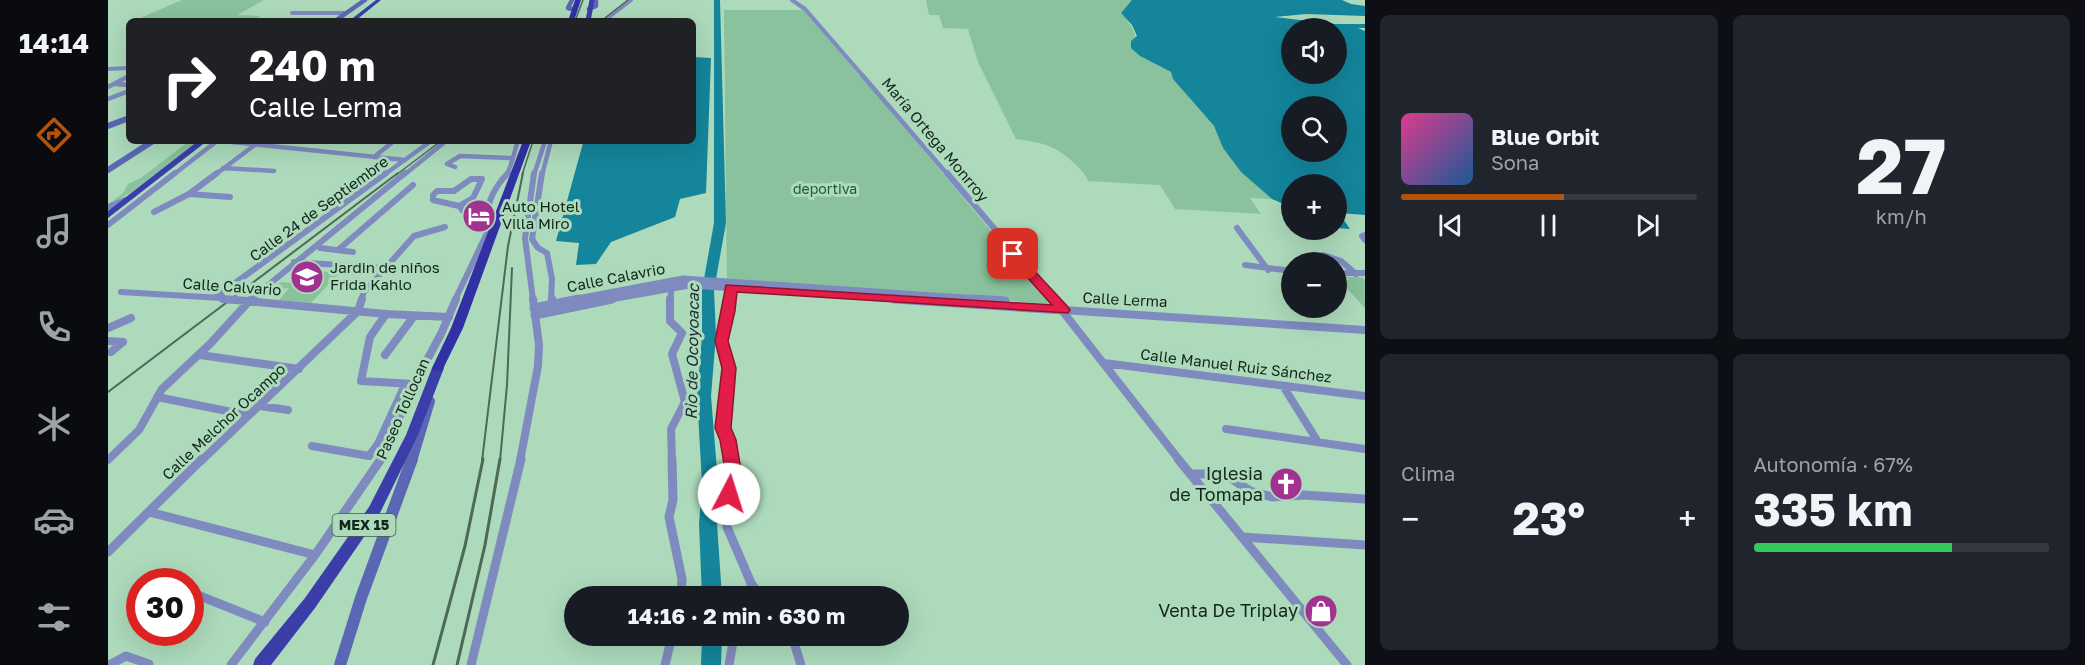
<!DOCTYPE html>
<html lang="es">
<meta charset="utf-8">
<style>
:root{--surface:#171b24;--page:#20242c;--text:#f1f3f6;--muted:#9ea1a6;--line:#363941;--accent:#b45309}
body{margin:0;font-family:"Golos Text",sans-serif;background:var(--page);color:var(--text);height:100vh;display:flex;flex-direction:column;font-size:22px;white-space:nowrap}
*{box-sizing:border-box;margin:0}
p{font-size:20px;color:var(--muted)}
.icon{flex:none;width:33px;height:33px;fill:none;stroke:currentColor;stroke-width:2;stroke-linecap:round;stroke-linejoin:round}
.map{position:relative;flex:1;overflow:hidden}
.details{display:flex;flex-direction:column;gap:15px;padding:15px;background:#0d0f14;width:720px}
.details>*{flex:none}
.hud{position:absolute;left:18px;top:18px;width:570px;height:126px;border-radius:9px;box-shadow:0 6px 24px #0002;background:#202124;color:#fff;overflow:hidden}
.fabs{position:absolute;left:1173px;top:18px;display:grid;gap:12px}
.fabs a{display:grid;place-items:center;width:66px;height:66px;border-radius:50%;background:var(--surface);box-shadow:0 6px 24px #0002;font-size:30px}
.speed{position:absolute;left:18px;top:568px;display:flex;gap:12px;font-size:30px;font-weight:700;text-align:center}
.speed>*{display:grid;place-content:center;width:78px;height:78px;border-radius:50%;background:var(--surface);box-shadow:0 6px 24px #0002;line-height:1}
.speed .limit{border:9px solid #d22;background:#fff;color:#111}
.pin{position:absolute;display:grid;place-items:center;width:51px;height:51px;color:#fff;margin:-26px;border-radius:12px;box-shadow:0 3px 9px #0006}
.me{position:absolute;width:66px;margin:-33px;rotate:5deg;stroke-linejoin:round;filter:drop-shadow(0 0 4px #0008)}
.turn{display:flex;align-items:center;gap:21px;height:126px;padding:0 24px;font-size:27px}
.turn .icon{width:78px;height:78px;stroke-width:2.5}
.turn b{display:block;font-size:42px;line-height:51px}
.big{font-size:45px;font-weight:700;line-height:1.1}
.details .card{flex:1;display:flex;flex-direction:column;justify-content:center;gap:9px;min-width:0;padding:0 21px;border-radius:9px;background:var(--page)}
.details .dial{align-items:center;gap:0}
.dial b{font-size:78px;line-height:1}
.song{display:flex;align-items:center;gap:18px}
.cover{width:72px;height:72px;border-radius:9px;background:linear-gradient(135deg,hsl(330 70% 55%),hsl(210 70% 35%))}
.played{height:6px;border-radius:3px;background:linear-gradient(90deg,var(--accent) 55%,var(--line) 55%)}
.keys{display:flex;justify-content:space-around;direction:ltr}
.heat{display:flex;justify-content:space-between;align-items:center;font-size:33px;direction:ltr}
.charge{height:9px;border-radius:4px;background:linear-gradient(90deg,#34c759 67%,var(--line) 0)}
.details .tiles{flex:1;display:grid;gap:15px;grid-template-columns:repeat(2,1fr)}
.trip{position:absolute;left:456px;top:586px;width:345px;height:60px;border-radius:30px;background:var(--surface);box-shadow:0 6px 24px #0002;font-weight:700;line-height:60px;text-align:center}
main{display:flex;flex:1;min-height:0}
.menu{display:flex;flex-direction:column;width:108px;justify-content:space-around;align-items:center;background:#090b0e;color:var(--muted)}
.menu .icon{width:42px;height:42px}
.menu .on{color:var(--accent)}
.menu b{font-size:27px;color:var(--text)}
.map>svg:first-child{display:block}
.green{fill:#89c29c}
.water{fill:#14859b;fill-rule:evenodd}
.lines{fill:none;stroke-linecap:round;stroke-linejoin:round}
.river{fill:#14859b;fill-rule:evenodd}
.minor-far4{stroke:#7f8abf;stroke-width:4}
.minor-far3{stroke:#7f8abf;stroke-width:4.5}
.minor-far2{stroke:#7f8abf;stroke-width:6}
.minor-far1{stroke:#7f8abf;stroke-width:8}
.minor{stroke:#7f8abf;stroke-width:9}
.tertiary-far1{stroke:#7f8abf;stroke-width:7}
.tertiary{stroke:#7f8abf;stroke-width:9}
.secondary-far3{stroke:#5b67b5;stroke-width:4.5}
.secondary-far2{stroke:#5b67b5;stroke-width:6}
.secondary-far1{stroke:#5b67b5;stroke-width:10}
.secondary{stroke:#5b67b5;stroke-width:12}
.trunk{fill:#3b3ea9;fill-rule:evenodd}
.motorway{fill:#3230a5;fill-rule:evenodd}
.rail-far2{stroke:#4d6957;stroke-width:1.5}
.rail-far1{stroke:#4d6957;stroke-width:2}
.rail{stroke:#4d6957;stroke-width:3}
.minor-bridge-far1{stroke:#7f8abf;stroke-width:6}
.minor-bridge{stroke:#7f8abf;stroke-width:8}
.trunk-bridge{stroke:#3b3ea9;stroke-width:5}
.route{fill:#e11d48;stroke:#92132f;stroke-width:1.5}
.labels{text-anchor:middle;stroke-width:6;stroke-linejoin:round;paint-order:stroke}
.far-park-label{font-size:14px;fill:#195d38;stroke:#acdabb}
.shield{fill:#acdabb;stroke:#425c4b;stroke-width:1.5}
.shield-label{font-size:14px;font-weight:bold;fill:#14261b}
.street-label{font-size:15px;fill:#14261b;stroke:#acdabb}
.poi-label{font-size:15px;fill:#14261b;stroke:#acdabb;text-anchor:start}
.water-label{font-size:16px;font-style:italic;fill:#192f35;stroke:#acdabb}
.near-poi-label{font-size:18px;fill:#14261b;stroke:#acdabb;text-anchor:end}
</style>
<main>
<nav class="menu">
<b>14:14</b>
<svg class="icon on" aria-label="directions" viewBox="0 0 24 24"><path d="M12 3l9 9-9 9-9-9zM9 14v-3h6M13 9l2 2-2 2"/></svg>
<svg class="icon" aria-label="music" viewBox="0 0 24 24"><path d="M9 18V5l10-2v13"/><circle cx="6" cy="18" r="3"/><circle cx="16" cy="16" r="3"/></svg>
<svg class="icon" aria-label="phone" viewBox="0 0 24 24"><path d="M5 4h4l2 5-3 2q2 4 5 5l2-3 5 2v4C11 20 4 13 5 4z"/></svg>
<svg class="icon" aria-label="climate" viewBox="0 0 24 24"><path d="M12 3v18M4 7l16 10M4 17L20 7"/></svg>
<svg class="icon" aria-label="car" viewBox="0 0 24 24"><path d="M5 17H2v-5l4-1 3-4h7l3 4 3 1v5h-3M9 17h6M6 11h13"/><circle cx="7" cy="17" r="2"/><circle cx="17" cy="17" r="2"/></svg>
<svg class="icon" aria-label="filters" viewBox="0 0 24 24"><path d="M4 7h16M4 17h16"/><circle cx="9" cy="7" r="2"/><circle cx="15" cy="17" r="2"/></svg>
</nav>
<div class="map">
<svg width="1257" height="665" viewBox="0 0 1257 665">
<rect width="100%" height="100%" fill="#acdabb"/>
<path class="green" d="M74,0H156L129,15L153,16L143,21H25Z
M818,0H1024L1013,13C1026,27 1029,37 1032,56L1063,72L1082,99L1106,126L1115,148L1133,172L1164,199L1142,198L1153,214L1067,209L1052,185L980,181C978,174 974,171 969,166C948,145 936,143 908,139L870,62L860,29L835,28L831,15H821Z
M616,10H698L945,305L806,291L619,286Z
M81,141H90L24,192L1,204L15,193L20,184L33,178Z
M227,266L237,267L203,303L171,300L181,288L165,290L172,282L185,283L196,270L220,272Z
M1239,277H1254L1257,280V308L1231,280H1241Z"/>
<path class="water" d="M1024,0H1234L1243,4L1257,6V16L1198,14L1167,17L1226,24H1257V28H1250L1257,31V215L1231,213L1242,229L1229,228L1228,184H1184L1183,207L1164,199L1133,172L1115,148L1106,126L1065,79L1063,72L1032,56L1023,48V41L1029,36L1024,25L1013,13ZM1184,28H1228V74H1184ZM1184,106H1228V152H1184Z
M585,57L603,58L598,193L572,199L567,217L503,242L488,264L468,265L471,243L448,241L475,143L487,141H585Z"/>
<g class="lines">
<path class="river" d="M606,0H612L618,223L606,290L608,335L603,396L610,483L609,524L614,597H594L591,524L594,483L589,396L594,335V290L606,223Z
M594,636H614L613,665H593Z"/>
<path class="minor-far4" d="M684,0L697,9L756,77
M184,13H238
M496,21L523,0
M0,69L21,68
M19,77L21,76"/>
<path class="minor-far3" d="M755,76L840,175
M7,84L21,85
M0,87L21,76
M0,99L21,91
M114,141L297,160
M266,157L286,141
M347,167L339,164L352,156L403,158
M115,168L166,171
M65,175L109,141
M107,175L148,144
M276,175L323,141
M296,175L338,141
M398,175C404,167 406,151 410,141
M426,175L437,141
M434,175L443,141"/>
<path class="minor-far2" d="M434,173L424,239L430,248L439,253L444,279L443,300
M839,173L947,300
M363,179H374L365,198L351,206L325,200V195L329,191H346Z
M81,194L122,197
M351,206L355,211
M0,207L17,200
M46,212L81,194L109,173
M0,225L67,173
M1129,228L1160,270
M1257,235L1254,236L1257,240
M212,248L245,252
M230,250L305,185
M1215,255L1233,261L1248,274
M186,262L275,268
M1137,265L1184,271
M1228,273H1257
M13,292L113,298
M108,297L278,173
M142,300L297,173
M253,300L256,292L306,236L337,227
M347,300L379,233C375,211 384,189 400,173
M425,300L417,238L426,173
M562,300L564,286
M622,300L623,288"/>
<path class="minor-far1" d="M562,299V321L574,333L564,354L577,402L563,429L564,461
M622,299L614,341L621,368L615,428L620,440L623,461
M945,299L1072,461
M127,300L278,314L341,317
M443,305L444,299
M955,310L1257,330
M278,314L262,337L253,381L306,384L333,334L348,299
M0,328L23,318
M0,341L15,342
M3,352L15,342
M92,355L191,369
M277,355L306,316
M996,363L1257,396
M1175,386L1210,442
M49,397L139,415
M152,406L180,410
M1118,429L1257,449
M204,446L261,456L270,444L297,385
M0,460L31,430L54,389L102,344L143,299
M93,461L250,311L254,299
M272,461L306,384
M412,461L430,366L431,345L425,299"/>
<path class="minor" d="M564,459L565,500L561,517L574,579L573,597
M623,459L619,527L643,583L642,597
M1070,459L1239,665
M1082,474H1117L1142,491L1164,497L1196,495L1257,499
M41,512L207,555L273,459
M1135,537L1257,545
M0,552L94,459
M643,583L653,597
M87,594L157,622
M684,636L693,665
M1,665L18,656L41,664
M123,665L207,555
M363,665L413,459
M557,665L564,636
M621,665L626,636"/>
<path class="tertiary-far1" d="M464,300L575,279L885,300
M497,300L581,285L808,300"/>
<path class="tertiary" d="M786,299L955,310
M863,299L897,301
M426,308L471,299
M427,315L504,299"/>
<path class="secondary-far3" d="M464,0L460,8L464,9
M481,9L488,6V0
M227,21L257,0"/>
<path class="secondary-far2" d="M0,126L21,118
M0,170L45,141"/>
<path class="secondary-far1" d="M304,461L322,401"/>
<path class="secondary" d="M232,665L253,598L304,459"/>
<path class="trunk" d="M268,0H273L247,21H241Z
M90,141H99L0,218V211Z
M330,364L334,365L336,368L310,435L271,515L207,608L163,665H145L147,659L197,598L261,507L298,435L324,368L326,365Z"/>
<path class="motorway" d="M467,0H473L466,21H460Z
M415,141H423L355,328L334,371H326L324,368L343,328Z"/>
<path class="rail-far2" d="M467,21L475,0
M493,21L520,0
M288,175L333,141
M414,175L425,141"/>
<path class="rail-far1" d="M0,392L290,173
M374,461L400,246L415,173
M392,461L399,385L404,268"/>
<path class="rail" d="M325,665L357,546L375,459
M349,665L377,545L392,459"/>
<path class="minor-bridge-far1" d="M115,299L127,300"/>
<path class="minor-bridge" d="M115,299L127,300"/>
<path class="trunk-bridge" d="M480,21L484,0"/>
</g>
<path class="route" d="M905,251L909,252L960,307L962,310L960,313L629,292L627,311L620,341L628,368L623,428L628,440L632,464L628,499L621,501L615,499L613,494L616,464L612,440L607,428L614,368L607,341L618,285L944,305L901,257V252Z"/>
<defs>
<symbol id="hotel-disc" viewBox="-11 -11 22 22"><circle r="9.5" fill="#a2328f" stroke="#acdabb"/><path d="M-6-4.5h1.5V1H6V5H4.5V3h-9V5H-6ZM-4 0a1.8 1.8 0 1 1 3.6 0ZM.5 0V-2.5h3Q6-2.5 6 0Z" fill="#fff"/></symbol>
<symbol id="school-disc" viewBox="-11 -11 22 22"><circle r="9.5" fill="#a2328f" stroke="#acdabb"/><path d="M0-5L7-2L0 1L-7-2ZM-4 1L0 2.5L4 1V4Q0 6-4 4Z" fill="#fff"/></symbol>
<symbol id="church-disc" viewBox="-11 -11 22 22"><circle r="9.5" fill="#a2328f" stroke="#acdabb"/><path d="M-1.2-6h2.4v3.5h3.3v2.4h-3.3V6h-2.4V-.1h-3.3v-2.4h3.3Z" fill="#fff"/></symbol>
<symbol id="shop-disc" viewBox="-11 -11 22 22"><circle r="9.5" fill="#a2328f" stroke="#acdabb"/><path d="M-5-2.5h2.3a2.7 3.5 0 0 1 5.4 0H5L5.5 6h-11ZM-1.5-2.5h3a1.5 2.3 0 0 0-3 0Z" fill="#fff"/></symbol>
</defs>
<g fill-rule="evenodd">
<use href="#hotel-disc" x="352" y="197" width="38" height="38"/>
<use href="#school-disc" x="180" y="258" width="38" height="38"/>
<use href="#church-disc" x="1159" y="465" width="38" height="38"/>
<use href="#shop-disc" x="1194" y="592" width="38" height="38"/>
</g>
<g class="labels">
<g class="far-park-label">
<text x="717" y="194">deportiva</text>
</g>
<rect class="shield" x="224.5" y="514" width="63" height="22" rx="4.5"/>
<g class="shield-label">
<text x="256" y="530">MEX 15</text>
</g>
<g class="street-label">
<text transform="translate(827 140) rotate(50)" y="5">María Ortega Monrroy</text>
<text transform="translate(211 209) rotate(-36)" y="5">Calle 24 de Septiembre</text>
<text transform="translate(508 278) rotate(-11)" y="5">Calle Calavrio</text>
<text transform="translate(124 287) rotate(4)" y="5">Calle Calvario</text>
<text transform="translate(1017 300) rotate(3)" y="5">Calle Lerma</text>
<text transform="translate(1128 366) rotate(7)" y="5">Calle Manuel Ruiz Sánchez</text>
<text transform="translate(295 409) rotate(-66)" y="5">Paseo Tollocan</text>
<text transform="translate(116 422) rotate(-43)" y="5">Calle Melchor Ocampo</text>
</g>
<g class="poi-label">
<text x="394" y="212">Auto Hotel<tspan x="394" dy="17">Villa Miro</tspan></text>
<text x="222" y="273">Jardin de niños<tspan x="222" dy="17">Frida Kahlo</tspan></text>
</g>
<g class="water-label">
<text transform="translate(584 352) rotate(-89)" y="6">Rio de Ocoyoacac</text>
</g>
<g class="near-poi-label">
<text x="1155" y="480">Iglesia<tspan x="1155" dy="21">de Tomapa</tspan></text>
<text x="1190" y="617">Venta De Triplay</text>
</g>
</g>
</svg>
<div class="fabs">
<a><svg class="icon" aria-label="sound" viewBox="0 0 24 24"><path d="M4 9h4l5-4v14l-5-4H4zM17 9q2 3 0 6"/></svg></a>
<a><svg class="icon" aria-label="search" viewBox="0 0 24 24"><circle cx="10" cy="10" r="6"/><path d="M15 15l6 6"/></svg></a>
<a>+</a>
<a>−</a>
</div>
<div class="speed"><div class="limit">30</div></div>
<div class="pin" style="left:905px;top:254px;background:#d93025"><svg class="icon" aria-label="arrive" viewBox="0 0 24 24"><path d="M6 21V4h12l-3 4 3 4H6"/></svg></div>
<svg class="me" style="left:621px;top:494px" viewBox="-20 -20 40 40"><circle r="19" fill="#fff"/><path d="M0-13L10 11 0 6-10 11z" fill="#e11d48"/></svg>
<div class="trip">14:16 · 2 min · 630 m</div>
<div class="hud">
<div class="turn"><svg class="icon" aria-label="right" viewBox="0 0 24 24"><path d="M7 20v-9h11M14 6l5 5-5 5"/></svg><div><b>240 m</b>Calle Lerma</div></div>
</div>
</div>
<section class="details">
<div class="tiles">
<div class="card">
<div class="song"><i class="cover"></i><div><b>Blue Orbit</b><p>Sona</p></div></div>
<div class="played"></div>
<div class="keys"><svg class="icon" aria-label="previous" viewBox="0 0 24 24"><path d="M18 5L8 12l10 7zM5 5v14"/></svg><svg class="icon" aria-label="pause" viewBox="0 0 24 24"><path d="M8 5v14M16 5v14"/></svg><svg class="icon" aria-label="next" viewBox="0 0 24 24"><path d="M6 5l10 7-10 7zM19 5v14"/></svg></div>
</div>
<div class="card dial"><b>27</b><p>km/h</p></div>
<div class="card"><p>Clima</p>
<div class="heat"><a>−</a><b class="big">23°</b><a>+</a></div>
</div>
<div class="card"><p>Autonomía · 67%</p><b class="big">335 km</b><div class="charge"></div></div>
</div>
</section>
</main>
